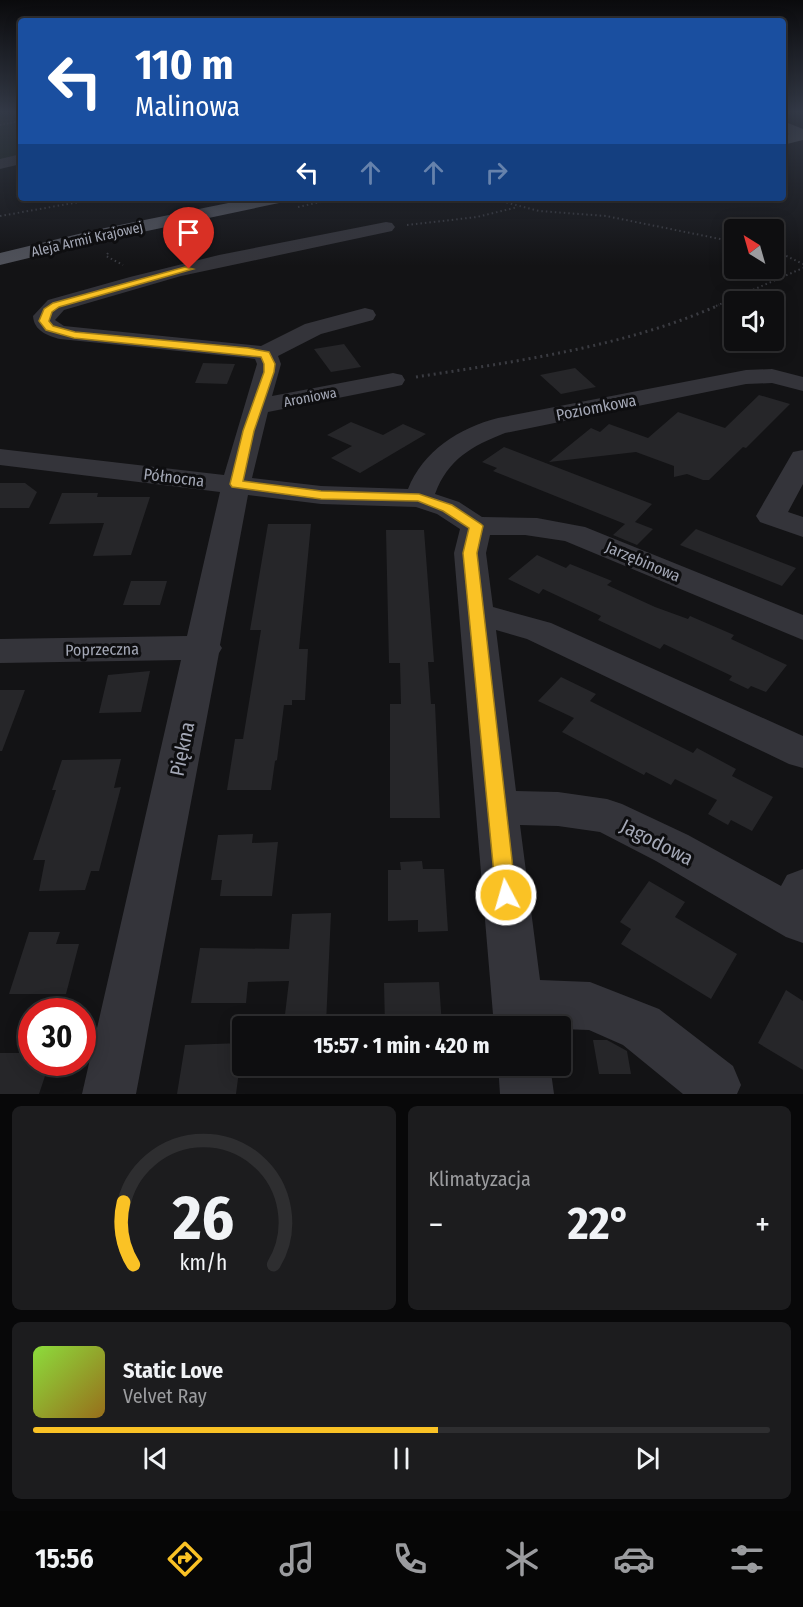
<!DOCTYPE html>
<html lang="pl">
<meta charset="utf-8">
<style>
:root{--surface:#0e0e10;--page:#1c1c1e;--text:#f1f3f6;--muted:#9b9c9f;--line:#2e2e30;--accent:#fac225}
body{margin:0;font-family:"Fira Sans Condensed",sans-serif;background:var(--page);color:var(--text);height:100vh;display:flex;flex-direction:column;font-size:22px;white-space:nowrap}
*{box-sizing:border-box;margin:0}
p{font-size:20px;color:var(--muted)}
.icon{flex:none;width:33px;height:33px;fill:none;stroke:currentColor;stroke-width:2;stroke-linecap:round;stroke-linejoin:round}
.map{position:relative;height:1094px;overflow:hidden}
.side{display:flex;flex-direction:column;gap:12px;padding:12px;background:#080809;flex:1}
.side>*{flex:none}
.guide{position:absolute;left:18px;top:18px;width:768px;height:183px;border-radius:6px;box-shadow:0 3px 15px #0003,0 0 0 2px var(--line);background:#1a4fa0;color:#fff;overflow:hidden}
.needle{width:39px;rotate:323deg}
.fabs{position:absolute;left:724px;top:219px;display:grid;gap:12px}
.fabs a{display:grid;place-items:center;width:60px;height:60px;border-radius:6px;background:var(--surface);box-shadow:0 3px 15px #0003,0 0 0 2px var(--line);font-size:30px}
.speed{position:absolute;left:18px;top:998px;display:flex;gap:12px;font-size:30px;font-weight:700;text-align:center}
.speed>*{display:grid;place-content:center;width:78px;height:78px;border-radius:50%;background:var(--surface);box-shadow:0 3px 15px #0003,0 0 0 2px var(--line);line-height:1}
.speed .limit{border:9px solid #d22;background:#fff;color:#111}
.pin{position:absolute;display:grid;place-items:center;width:51px;height:51px;color:#fff;margin:-62px -26px;border-radius:50% 50% 50% 0;rotate:-45deg;box-shadow:0 0 6px #0007}
.pin .icon{rotate:45deg}
.me{position:absolute;width:66px;margin:-33px;rotate:354deg;stroke-linejoin:round;filter:drop-shadow(0 0 4px #0008)}
.turn{display:flex;align-items:center;gap:21px;height:126px;padding:0 18px;font-size:27px}
.turn .icon{width:78px;height:78px;stroke-width:2.5}
.turn b{display:block;font-size:42px;line-height:51px}
.lanes{display:flex;align-items:center;height:57px;padding:0 18px;background:#0003;justify-content:center;gap:30px;direction:ltr}
.lanes .off{opacity:.35}
.big{font-size:45px;font-weight:700;line-height:1.1}
.side .card{flex:1;display:flex;flex-direction:column;justify-content:center;gap:9px;min-width:0;padding:0 21px;border-radius:9px;background:var(--page)}
.side .dial{align-items:center;gap:0}
.dial svg{height:156px;overflow:visible;fill:none;stroke:var(--line);stroke-width:7;stroke-linecap:round;text-anchor:middle}
.dial text{fill:var(--text);stroke:none}
.song{display:flex;align-items:center;gap:18px}
.cover{width:72px;height:72px;border-radius:9px;background:linear-gradient(135deg,hsl(90 70% 55%),hsl(40 70% 35%))}
.played{height:6px;border-radius:3px;background:linear-gradient(90deg,var(--accent) 55%,var(--line) 55%)}
.keys{display:flex;justify-content:space-around;direction:ltr}
.heat{display:flex;justify-content:space-between;align-items:center;font-size:33px;direction:ltr}
.side .tiles{flex:1;display:grid;gap:12px;grid-template-columns:1fr 1fr}
.card:last-child{grid-column:span 2}
.trip{position:absolute;left:232px;top:1016px;width:339px;height:60px;border-radius:6px;background:var(--surface);box-shadow:0 3px 15px #0003,0 0 0 2px var(--line);font-weight:700;line-height:60px;text-align:center}
.menu{display:flex;height:96px;justify-content:space-around;align-items:center;background:#060606;color:var(--muted)}
.menu .icon{width:42px;height:42px}
.menu .active{color:var(--accent)}
.menu b{font-size:27px;color:var(--text)}
.map>svg:first-child{display:block}
.green{fill:#19201a}
.building{fill:#262629}
.lines{fill:none;stroke-linecap:round;stroke-linejoin:round}
.path-far2{stroke:#3a3b41;stroke-width:1.5;stroke-dasharray:1.5 2;stroke-linecap:butt}
.path-far1{stroke:#3a3b41;stroke-width:2;stroke-dasharray:1.5 3;stroke-linecap:butt}
.path{stroke:#3a3b41;stroke-width:3;stroke-dasharray:2 4;stroke-linecap:butt}
.minor{fill:#34343a;fill-rule:evenodd}
.major{fill:#4f5159;fill-rule:evenodd}
.route{fill:#fac225;stroke:#a27e18;stroke-width:1.5}
.labels{text-anchor:middle;stroke-width:6;stroke-linejoin:round;paint-order:stroke}
.far-street-label{font-size:14px;fill:#a4a8b6;stroke:#0e0e10}
.street-label{font-size:16px;fill:#a4a8b6;stroke:#0e0e10}
.near-street-label{font-size:20px;fill:#a4a8b6;stroke:#0e0e10}
</style>
<div class="map">
<svg width="803" height="1094" viewBox="0 0 803 1094">
<rect width="100%" height="100%" fill="#131315"/>
<path class="green" d="M0,113H21V159L0,164Z"/>
<path class="building" d="M344,344L361,367L331,372L314,349Z
M203,363L235,364L227,384L195,383Z
M575,368L596,387L561,394L540,375Z
M759,395L790,404L746,448L743,447L709,480H703L687,474L674,477V466L636,452L549,462L591,428L600,432L609,424L648,438L678,412L725,428Z
M351,422L383,435L403,424L426,434L360,473L331,458L352,446L327,435Z
M504,447L652,504L635,522L653,529L637,545L613,535L625,524L493,471L497,468L482,462Z
M0,483H25L37,492L29,508H0Z
M62,493H98L97,497H150L131,555L93,556L104,523L49,524Z
M268,524H311L299,649H308L305,700H292V705H284L277,760L275,761L271,790H227L235,739H243L261,630H250Z
M696,529L724,540L796,568L782,586L680,545Z
M386,530H424L434,662H428L431,704H435L440,818H390V704H401L400,663H389Z
M537,555L566,568L570,564L612,581L607,585L655,607L688,619L690,616L734,635L731,639L787,665L766,692L751,686L748,689L729,680L732,676L664,644L660,649L598,620L601,616L543,589L539,594L508,579Z
M131,581H167L160,605H123Z
M150,671L141,712L99,713L108,675Z
M561,677L596,694L590,701L693,753L697,748L736,769L732,776L773,797L752,831L731,820L728,825L708,814L717,800L675,779L671,785L646,772L644,775L562,732L574,718L538,701Z
M0,690H25L2,751H0Z
M121,759L114,788L121,787L99,871H91L85,890L39,891L45,860H33L56,790H52L62,760Z
M253,834L252,843L278,842L272,896H220L222,880H211L218,835Z
M422,861L423,869H444L448,931L418,932V920L388,921V870H401L400,862Z
M649,881L685,902L675,917L737,954L711,999L621,944L631,929L620,922Z
M331,913L326,1024L284,1023L289,981L248,982L246,1003H191L200,948L289,949L292,914Z
M29,932H60L56,944H79L66,994H9Z
M439,982L442,1026H385L384,983Z
M786,990L803,1001V1070L758,1043Z
M593,1040H607L627,1051L631,1074H599Z
M243,1043V1072L239,1071L236,1094H177L185,1045Z
M0,1053H32V1062H36L34,1069L47,1070L39,1094H0Z"/>
<g class="lines">
<path class="path-far2" d="M0,125L21,121
M489,198L492,199
M98,199L102,198
M335,199L339,198"/>
<path class="path-far1" d="M489,198L539,211L606,216L735,242
M298,207L339,198
M0,216L102,198
M407,225L477,217L518,207
M774,250L803,264
M108,253L106,256L123,265
M716,306L803,268"/>
<path class="path" d="M416,377C518,361 624,347 719,305"/>
<path class="minor" d="M21,154V164L0,169V159Z
M386,222L392,223L395,227L392,231L181,276L64,310L55,320L64,326L261,346L305,324L365,308L373,310L376,315L373,320L321,334L278,356L281,364L272,396L393,373L402,375L405,380L402,385L393,387L268,412L252,478L321,486L408,489C423,451 459,428 498,418L746,370L772,369L803,377V391L772,383L746,384L505,433C472,446 448,459 435,494L459,502L482,517L537,518L585,527L803,615V640L565,541L525,535H490L486,553L493,607L551,623L803,736V768L789,764L527,639L496,630L516,791L558,792L607,799L622,804L688,835L781,886L787,875L803,869V943L786,937L656,861L600,832L558,826L520,825L540,980L590,982L659,1009L733,1066L741,1085L737,1094H683L623,1045L589,1030L561,1029V1026H494L454,553L460,529L437,514L416,507L321,504L248,495L220,645L222,648L219,653L136,1094H82L181,660L0,663V639L187,636L220,492L0,465V449L224,475L257,364L255,359L248,358L60,339C48,336 34,331 33,316L48,300L130,277L219,255Z
M803,450V484L788,512L803,517V537L760,522L756,516L793,452Z
M498,1065H550L554,1094H500Z"/>
<path class="major" d="M783,121L803,129V140L783,145V135L789,134L783,131Z
M253,198H288L285,202L279,203L95,242L0,265V253L95,230Z"/>
</g>
<linearGradient id="sky" x2="0" y2="1"><stop stop-color="#0a0a0c"/><stop offset="0.42" stop-color="#333946"/><stop offset="1" stop-color="#333946" stop-opacity="0"/></linearGradient>
<rect width="803" height="266" fill="url(#sky)"/>
<path class="route" d="M185,267L193,269L59,307L52,312L49,321L53,326L75,332L248,348L269,352L275,364L274,372L254,431L243,481L321,491L419,494L452,505L481,524L483,526L477,553L516,895L513,901L506,904L499,901L496,895L463,553L469,528L443,511L418,501L321,499L232,487L230,484L243,431L264,372V364L261,357L74,338L46,330L39,321L44,309L53,303Z"/>
<g class="labels">
<g class="far-street-label">
<text transform="translate(87 239) rotate(-13)" y="5">Aleja Armii Krajowej</text>
<text transform="translate(310 397) rotate(-11)" y="5">Aroniowa</text>
</g>
<g class="street-label">
<text transform="translate(596 407) rotate(-11)" y="6">Poziomkowa</text>
<text transform="translate(174 477) rotate(7)" y="6">Północna</text>
<text transform="translate(643 561) rotate(23)" y="6">Jarzębinowa</text>
<text transform="translate(102 649) rotate(-1)" y="6">Poprzeczna</text>
</g>
<g class="near-street-label">
<text transform="translate(182 749) rotate(-78)" y="7">Piękna</text>
<text transform="translate(657 842) rotate(27)" y="7">Jagodowa</text>
</g>
</g>
</svg>
<div class="fabs">
<a><svg class="needle" viewBox="-14 -14 28 28"><path d="M0-13l5 13h-10z" fill="#e53935"/><path d="M0 13l5-13h-10z" fill="#9b9c9f"/></svg></a>
<a><svg class="icon" aria-label="sound" viewBox="0 0 24 24"><path d="M4 9h4l5-4v14l-5-4H4zM17 9q2 3 0 6"/></svg></a>
</div>
<div class="speed"><div class="limit">30</div></div>
<div class="pin" style="left:189px;top:269px;background:#d93025"><svg class="icon" aria-label="arrive" viewBox="0 0 24 24"><path d="M6 21V4h12l-3 4 3 4H6"/></svg></div>
<svg class="me" style="left:506px;top:895px" viewBox="-20 -20 40 40"><circle r="17" fill="#fac225" stroke="#fff" stroke-width="3"/><path d="M0-11L8 9 0 5-8 9z" fill="#fff"/></svg>
<div class="trip">15:57 · 1 min · 420 m</div>
<div class="guide">
<div class="turn"><svg class="icon" aria-label="left" viewBox="0 0 24 24"><path d="M17 20v-9H6M10 6l-5 5 5 5"/></svg><div><b>110 m</b>Malinowa</div></div>
<div class="lanes"><svg class="icon" aria-label="left" viewBox="0 0 24 24"><path d="M17 20v-9H6M10 6l-5 5 5 5"/></svg><svg class="icon off" aria-label="ahead" viewBox="0 0 24 24"><path d="M12 20V5M6 11l6-6 6 6"/></svg><svg class="icon off" aria-label="ahead" viewBox="0 0 24 24"><path d="M12 20V5M6 11l6-6 6 6"/></svg><svg class="icon off" aria-label="right" viewBox="0 0 24 24"><path d="M7 20v-9h11M14 6l5 5-5 5"/></svg></div>
</div>
</div>
<section class="side">
<div class="tiles">
<div class="card dial"><svg viewBox="0 0 100 80">
<path d="M14 69A42 42 0 1 1 86 69"/>
<path d="M14 69A42 42 0 0 1 9 37" stroke="#fac225"/>
<text x="50" y="56" font-size="32" font-weight="700">26</text>
<text x="50" y="72" font-size="11">km/h</text>
</svg></div>
<div class="card"><p>Klimatyzacja</p>
<div class="heat"><a>−</a><b class="big">22°</b><a>+</a></div>
</div>
<div class="card">
<div class="song"><i class="cover"></i><div><b>Static Love</b><p>Velvet Ray</p></div></div>
<div class="played"></div>
<div class="keys"><svg class="icon" aria-label="previous" viewBox="0 0 24 24"><path d="M18 5L8 12l10 7zM5 5v14"/></svg><svg class="icon" aria-label="pause" viewBox="0 0 24 24"><path d="M8 5v14M16 5v14"/></svg><svg class="icon" aria-label="next" viewBox="0 0 24 24"><path d="M6 5l10 7-10 7zM19 5v14"/></svg></div>
</div>
</div>
</section>
<nav class="menu">
<b>15:56</b>
<svg class="icon active" aria-label="directions" viewBox="0 0 24 24"><path d="M12 3l9 9-9 9-9-9zM9 14v-3h6M13 9l2 2-2 2"/></svg>
<svg class="icon" aria-label="music" viewBox="0 0 24 24"><path d="M9 18V5l10-2v13"/><circle cx="6" cy="18" r="3"/><circle cx="16" cy="16" r="3"/></svg>
<svg class="icon" aria-label="phone" viewBox="0 0 24 24"><path d="M5 4h4l2 5-3 2q2 4 5 5l2-3 5 2v4C11 20 4 13 5 4z"/></svg>
<svg class="icon" aria-label="climate" viewBox="0 0 24 24"><path d="M12 3v18M4 7l16 10M4 17L20 7"/></svg>
<svg class="icon" aria-label="car" viewBox="0 0 24 24"><path d="M5 17H2v-5l4-1 3-4h7l3 4 3 1v5h-3M9 17h6M6 11h13"/><circle cx="7" cy="17" r="2"/><circle cx="17" cy="17" r="2"/></svg>
<svg class="icon" aria-label="filters" viewBox="0 0 24 24"><path d="M4 7h16M4 17h16"/><circle cx="9" cy="7" r="2"/><circle cx="15" cy="17" r="2"/></svg>
</nav>
